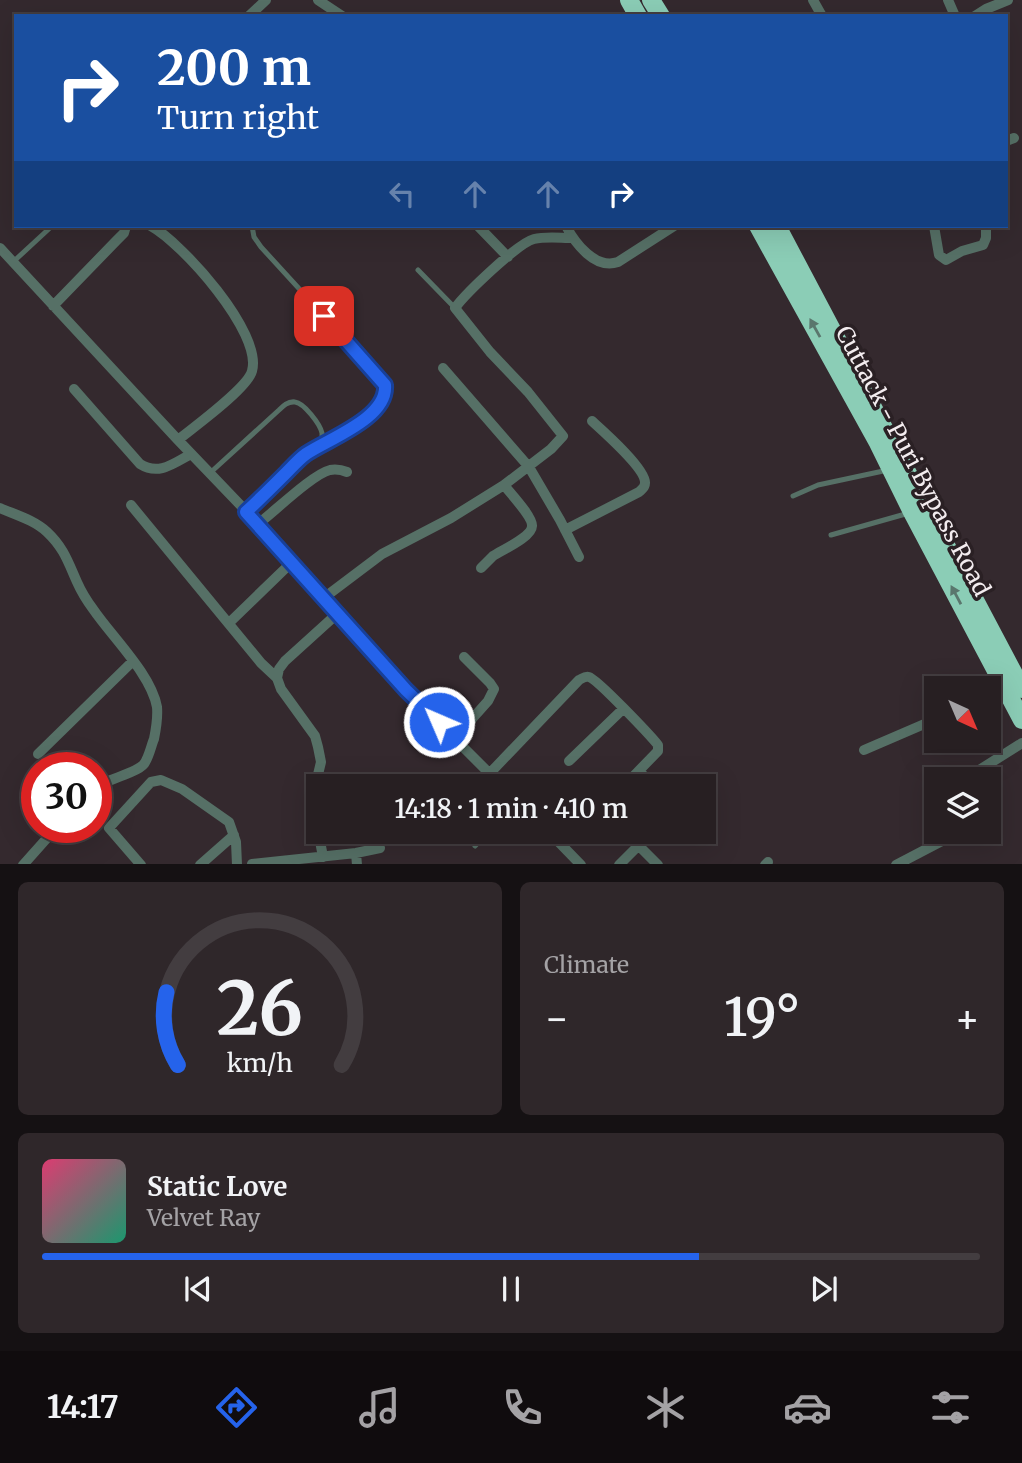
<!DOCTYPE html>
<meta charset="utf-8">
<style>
:root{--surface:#271f22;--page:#2f272a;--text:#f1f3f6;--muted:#a4a2a5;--line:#433d40;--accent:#2563eb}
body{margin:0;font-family:Merriweather,serif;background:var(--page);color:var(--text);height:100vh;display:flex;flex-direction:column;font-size:26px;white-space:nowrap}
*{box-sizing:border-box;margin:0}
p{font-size:23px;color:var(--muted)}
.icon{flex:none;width:38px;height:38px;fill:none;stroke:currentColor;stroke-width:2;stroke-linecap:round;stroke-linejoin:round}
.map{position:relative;height:864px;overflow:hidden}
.sheet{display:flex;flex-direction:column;gap:18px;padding:18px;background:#151113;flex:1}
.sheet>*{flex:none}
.hud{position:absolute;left:14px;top:14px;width:994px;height:214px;border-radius:0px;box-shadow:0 7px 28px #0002,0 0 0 2px var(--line);background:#1a4fa0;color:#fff;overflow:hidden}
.needle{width:46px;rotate:136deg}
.controls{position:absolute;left:924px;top:676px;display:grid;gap:14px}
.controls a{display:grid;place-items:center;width:77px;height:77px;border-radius:0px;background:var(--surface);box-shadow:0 7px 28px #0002,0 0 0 2px var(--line);font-size:35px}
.speed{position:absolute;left:21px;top:752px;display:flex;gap:14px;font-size:35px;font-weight:700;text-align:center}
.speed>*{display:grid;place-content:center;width:91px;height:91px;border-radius:50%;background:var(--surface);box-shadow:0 7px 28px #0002,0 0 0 2px var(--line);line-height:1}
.speed .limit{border:10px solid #d22;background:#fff;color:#111}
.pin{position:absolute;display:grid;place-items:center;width:60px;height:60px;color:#fff;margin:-30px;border-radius:14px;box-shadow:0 4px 10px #0006}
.me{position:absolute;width:77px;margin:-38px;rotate:315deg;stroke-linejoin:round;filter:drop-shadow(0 0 5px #0008)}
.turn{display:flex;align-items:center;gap:24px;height:147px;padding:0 28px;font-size:32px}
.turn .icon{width:91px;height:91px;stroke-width:2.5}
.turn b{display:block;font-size:49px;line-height:60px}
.lanes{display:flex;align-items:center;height:66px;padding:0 28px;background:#0003;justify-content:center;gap:35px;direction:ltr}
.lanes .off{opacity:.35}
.big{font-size:52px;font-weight:600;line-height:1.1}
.sheet .tile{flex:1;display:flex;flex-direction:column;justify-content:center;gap:10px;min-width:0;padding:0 24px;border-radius:10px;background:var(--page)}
.sheet .dial{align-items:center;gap:0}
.dial svg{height:182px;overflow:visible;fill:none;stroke:var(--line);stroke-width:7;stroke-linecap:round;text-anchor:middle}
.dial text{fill:var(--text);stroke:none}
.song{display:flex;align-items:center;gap:21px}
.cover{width:84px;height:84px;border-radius:10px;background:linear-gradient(135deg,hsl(340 70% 55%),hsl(160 70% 35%))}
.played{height:7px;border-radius:4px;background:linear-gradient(90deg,var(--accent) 70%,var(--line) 70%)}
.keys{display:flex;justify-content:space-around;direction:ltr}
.heat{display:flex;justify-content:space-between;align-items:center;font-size:38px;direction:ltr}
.sheet .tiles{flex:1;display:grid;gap:18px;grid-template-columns:1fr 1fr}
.tile:last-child{grid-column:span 2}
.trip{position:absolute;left:306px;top:774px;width:410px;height:70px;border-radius:0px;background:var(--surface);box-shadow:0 7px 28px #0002,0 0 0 2px var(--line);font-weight:600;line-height:70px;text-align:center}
.dock{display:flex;height:112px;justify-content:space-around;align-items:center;background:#100c0e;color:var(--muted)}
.dock .icon{width:49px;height:49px}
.dock .current{color:var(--accent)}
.dock b{font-size:32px;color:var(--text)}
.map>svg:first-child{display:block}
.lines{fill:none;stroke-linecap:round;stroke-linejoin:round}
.lane{stroke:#567066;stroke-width:5}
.street{stroke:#567066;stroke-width:10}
.highway{stroke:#8bcdb6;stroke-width:18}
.oneway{fill:#5a766d}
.route-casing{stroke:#184099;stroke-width:18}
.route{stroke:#2563eb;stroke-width:12}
.labels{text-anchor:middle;stroke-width:7;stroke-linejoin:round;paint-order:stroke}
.street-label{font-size:23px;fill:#f3ecef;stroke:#2a2024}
</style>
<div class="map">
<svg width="1022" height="865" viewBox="0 0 1022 865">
<rect width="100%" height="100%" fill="#34292e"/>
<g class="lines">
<path class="lane" d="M13,262L52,226
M418,270L455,308
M210,473L279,410C283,406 288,401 295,402C304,403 320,424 322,433C322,437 322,441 322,445
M793,496L818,485L888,470
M246,511L304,455L348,431L376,409L383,400L386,391L385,385L378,375L261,247L254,237L252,226
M831,535L909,513
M475,846L489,831"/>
<path class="street" d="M318,0L342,16
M813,0L822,16
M948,0L955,16
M249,16L266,0
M975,16L986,9L1008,0
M1006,141L1014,138
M151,226C182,243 263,333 252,371C248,388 194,427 178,440
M478,226L508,257
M566,226C575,243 595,270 618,262L674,226
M934,226L939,255L946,260L962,251L983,245L986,238V226
M0,248L178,440L246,511L406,690L502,786
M53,306L117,240L124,233L126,226
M443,368L529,467L560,520L579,557
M74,389L140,464C159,476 174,463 191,454
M131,505L261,663L277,678
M0,508C16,515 34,520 47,532C64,548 68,562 77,582C81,591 87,601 93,609C112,637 151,674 157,707C158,718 156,729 154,739C151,746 149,757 144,764C138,772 108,780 96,786
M258,524C274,512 313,474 330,470C336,469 342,470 347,472
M565,530L639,492C642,489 645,488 645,483C646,469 603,431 592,421
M481,568C485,564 489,560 493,556C502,550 532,537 532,526C533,517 510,493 504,485
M325,597L382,554L451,518L504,485L551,449L563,436L528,392L490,352L455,308C466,293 518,243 534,239C546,236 560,238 573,238
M229,623L292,562
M989,697L1006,690
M455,738L488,701L494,689L490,683L464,657
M864,750L936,719
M38,754L133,661
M569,761L623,709
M639,771L654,786
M490,773L579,680C583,678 585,676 589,677C597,679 650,735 658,745V751L624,786
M965,779L1022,743
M548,831L581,865
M638,845L658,865
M356,853L357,865
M323,857L314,809L315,787L321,762L318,747L315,736L281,689L277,678L279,669L285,661L338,613
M252,864L356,853L380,848
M23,865L56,828
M141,865L109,828L151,782L161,780L182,789L229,822L236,842L237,865
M200,865L234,835
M619,865L653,831
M765,865L768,862
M896,865L961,831"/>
<path class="highway" d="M629,0L638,16
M651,0L661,16
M758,226L878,443L912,512L1022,720
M777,226L1022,689"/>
</g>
<defs><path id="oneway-solid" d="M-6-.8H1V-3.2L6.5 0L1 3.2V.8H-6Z" transform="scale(1.75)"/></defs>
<g class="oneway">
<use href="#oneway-solid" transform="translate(815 328) rotate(-119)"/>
<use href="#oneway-solid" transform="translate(956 595) rotate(-118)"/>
</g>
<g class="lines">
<defs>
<path id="route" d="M324,316L385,385C388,418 328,439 306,454C299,459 292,467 286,473C273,486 260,499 246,512L406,690L439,722"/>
</defs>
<use href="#route" class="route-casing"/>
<use href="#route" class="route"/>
</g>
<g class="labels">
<g class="street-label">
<text transform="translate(913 461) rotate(62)" y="8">Cuttack - Puri Bypass Road</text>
</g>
</g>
</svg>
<div class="controls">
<a><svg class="needle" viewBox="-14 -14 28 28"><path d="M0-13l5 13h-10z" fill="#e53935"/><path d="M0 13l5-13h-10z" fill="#a4a2a5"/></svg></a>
<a><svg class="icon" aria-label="layers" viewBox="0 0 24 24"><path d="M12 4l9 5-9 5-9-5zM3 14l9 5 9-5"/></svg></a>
</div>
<div class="speed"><div class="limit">30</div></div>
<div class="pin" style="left:324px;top:316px;background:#d93025"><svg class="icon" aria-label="arrive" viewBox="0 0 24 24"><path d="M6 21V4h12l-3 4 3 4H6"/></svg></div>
<svg class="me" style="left:439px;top:722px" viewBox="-20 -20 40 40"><circle r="17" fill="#2563eb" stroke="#fff" stroke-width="3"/><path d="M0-11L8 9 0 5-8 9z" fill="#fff"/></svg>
<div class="trip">14:18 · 1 min · 410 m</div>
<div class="hud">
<div class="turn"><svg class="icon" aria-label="right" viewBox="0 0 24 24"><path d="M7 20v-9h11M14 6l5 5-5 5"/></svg><div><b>200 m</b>Turn right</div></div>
<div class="lanes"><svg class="icon off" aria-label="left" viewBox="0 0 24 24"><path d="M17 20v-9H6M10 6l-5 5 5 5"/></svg><svg class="icon off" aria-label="ahead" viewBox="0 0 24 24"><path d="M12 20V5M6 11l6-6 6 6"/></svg><svg class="icon off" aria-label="ahead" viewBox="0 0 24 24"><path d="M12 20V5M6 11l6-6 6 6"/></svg><svg class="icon" aria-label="right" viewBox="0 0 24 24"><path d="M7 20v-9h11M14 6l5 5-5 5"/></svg></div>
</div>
</div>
<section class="sheet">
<div class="tiles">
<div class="tile dial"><svg viewBox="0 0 100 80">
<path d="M14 69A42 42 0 1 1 86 69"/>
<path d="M14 69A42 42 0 0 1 9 37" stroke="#2563eb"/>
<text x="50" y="56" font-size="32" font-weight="700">26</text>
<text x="50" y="72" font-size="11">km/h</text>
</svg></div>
<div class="tile"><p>Climate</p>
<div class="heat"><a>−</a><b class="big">19°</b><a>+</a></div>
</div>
<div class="tile">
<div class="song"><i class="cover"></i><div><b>Static Love</b><p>Velvet Ray</p></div></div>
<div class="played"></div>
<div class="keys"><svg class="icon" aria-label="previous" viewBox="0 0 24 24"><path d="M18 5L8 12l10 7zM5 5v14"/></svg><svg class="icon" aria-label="pause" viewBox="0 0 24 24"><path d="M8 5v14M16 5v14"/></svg><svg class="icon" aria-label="next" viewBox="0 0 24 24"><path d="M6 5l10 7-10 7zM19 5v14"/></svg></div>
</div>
</div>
</section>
<nav class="dock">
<b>14:17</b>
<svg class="icon current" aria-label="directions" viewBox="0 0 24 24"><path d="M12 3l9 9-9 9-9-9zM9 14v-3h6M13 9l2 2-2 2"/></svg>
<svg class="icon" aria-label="music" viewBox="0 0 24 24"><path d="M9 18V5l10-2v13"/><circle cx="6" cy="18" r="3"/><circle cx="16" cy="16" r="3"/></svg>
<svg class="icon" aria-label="phone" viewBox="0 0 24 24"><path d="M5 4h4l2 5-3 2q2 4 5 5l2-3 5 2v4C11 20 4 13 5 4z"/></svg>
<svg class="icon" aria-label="climate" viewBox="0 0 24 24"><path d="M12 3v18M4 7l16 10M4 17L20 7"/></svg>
<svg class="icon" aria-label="car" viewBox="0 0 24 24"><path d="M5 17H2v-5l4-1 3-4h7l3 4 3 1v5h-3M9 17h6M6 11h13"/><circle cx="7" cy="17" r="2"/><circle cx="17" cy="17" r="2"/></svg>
<svg class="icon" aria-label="filters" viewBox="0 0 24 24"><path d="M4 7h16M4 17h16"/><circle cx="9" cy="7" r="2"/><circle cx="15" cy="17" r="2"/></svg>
</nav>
